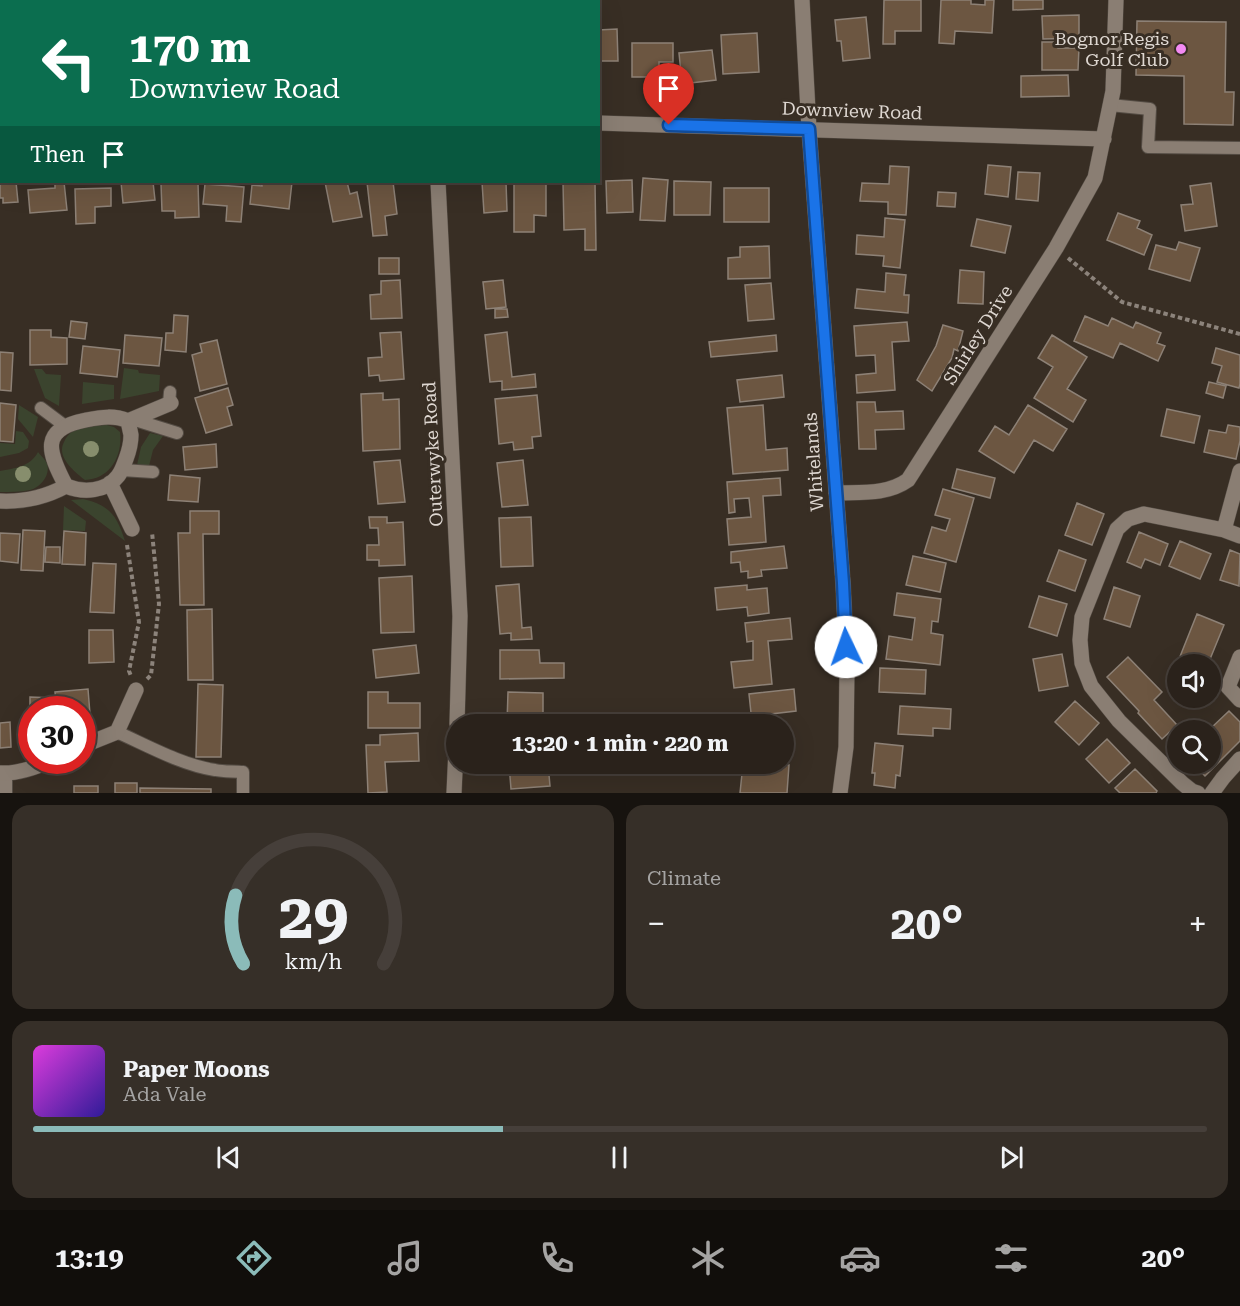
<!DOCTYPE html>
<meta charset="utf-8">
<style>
:root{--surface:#2a221b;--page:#362f28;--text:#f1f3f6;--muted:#a5a4a3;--line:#463f3a;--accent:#8bbbb9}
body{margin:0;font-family:"Roboto Serif",serif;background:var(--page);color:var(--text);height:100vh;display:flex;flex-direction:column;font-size:22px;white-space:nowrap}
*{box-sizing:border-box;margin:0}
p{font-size:20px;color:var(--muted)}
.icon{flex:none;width:33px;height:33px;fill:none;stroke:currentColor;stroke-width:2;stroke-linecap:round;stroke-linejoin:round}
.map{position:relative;height:793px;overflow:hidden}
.sheet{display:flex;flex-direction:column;gap:12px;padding:12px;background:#17130f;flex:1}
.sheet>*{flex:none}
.top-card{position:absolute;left:0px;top:0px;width:600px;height:183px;box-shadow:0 6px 24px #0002,0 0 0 2px var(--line);background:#0b6e4f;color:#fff;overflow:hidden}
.controls{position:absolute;left:1167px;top:654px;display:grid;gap:12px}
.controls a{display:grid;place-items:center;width:54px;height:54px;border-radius:50%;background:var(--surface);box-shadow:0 6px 24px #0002,0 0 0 2px var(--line);font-size:30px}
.speed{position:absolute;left:18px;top:696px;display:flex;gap:12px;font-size:30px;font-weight:700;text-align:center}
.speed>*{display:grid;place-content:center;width:78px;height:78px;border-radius:50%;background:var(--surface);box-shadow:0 6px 24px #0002,0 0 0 2px var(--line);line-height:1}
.speed .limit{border:9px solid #d22;background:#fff;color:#111}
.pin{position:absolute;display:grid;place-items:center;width:51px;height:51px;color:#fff;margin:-62px -26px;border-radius:50% 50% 50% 0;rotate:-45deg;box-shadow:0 0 6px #0007}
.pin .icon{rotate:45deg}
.me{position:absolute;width:66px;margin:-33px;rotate:357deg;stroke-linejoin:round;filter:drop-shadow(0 0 4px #0008)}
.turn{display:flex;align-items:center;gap:21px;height:126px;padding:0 30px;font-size:27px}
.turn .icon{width:78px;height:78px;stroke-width:2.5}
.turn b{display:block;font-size:42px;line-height:51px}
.then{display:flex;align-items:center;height:57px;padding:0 30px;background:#0003;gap:12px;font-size:22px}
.big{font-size:45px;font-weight:700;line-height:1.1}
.sheet .widget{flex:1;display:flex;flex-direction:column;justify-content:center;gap:9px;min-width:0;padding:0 21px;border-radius:18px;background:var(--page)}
.sheet .dial{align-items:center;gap:0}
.dial svg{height:156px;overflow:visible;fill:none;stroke:var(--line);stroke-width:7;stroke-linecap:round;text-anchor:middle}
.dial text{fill:var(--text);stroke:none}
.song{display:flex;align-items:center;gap:18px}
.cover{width:72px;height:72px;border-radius:9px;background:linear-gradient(135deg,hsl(300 70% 55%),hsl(250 70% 35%))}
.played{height:6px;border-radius:3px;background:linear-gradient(90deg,var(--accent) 40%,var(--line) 40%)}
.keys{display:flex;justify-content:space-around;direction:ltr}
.heat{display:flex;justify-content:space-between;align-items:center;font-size:33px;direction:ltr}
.sheet .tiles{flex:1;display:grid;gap:12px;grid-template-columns:1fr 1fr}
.widget:last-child{grid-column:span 2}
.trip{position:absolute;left:446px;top:714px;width:348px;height:60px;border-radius:30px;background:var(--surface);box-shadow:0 6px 24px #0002,0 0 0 2px var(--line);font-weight:700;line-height:60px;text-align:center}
.dock{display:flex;height:96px;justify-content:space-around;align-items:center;background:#110e0b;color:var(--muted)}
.dock .icon{width:42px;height:42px}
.dock .selected{color:var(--accent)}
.dock b{font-size:27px;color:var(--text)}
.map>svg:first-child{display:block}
.green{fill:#3b442e}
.building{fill:#6c5641;stroke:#8d8176;stroke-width:1.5}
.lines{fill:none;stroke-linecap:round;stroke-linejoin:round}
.service-casing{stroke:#544c44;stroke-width:14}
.minor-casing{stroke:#544c44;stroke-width:16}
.path{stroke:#8c837b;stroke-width:4;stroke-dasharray:4.5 3;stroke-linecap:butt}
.service{stroke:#8a7e73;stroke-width:12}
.minor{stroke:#8a7e73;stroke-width:15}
.tree{fill:#878e6d}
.route-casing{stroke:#114b97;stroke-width:15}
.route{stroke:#1a73e8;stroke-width:10}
.poi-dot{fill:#f38af2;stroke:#382e24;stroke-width:2}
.labels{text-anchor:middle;stroke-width:6;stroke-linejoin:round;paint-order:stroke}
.poi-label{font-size:18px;fill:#ded7d1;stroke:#382e24;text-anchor:end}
.street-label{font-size:18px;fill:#ded7d1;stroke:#382e24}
</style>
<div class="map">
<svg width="1240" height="793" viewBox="0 0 1240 793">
<rect width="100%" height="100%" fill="#382e24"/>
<path class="green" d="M124,368L138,370L139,373L160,375L159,391L120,399Z
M34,369H42L46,374L61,375L59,406L45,398Z
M83,382L114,385V399L82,404Z
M19,405L38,417L33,437L18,419Z
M107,425L114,427L120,432C123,456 110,479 85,480C74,471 56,457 64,442C66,437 69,434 73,431C83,426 96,426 107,425Z
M16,431L23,432L29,441L28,448L19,453L0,457V443L15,444Z
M150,433L163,436L153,450L149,466L137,465L141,447Z
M38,452C41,456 46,460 47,464C51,475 40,488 30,490C21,492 10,492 0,492V471C15,468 30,467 38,452Z
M83,499C109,505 117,515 125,541L71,500Z
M64,506L86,521L85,531L63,530Z"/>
<path class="building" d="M884,0H921V31H895V44H883Z
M941,0H971V4L985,5V0H994L992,33L955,31L954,44L939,43Z
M1013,0H1043V9L1013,10Z
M1079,15V38L1043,39L1042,16Z
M866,17L870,58L843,61L841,41H837L835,20Z
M0,21H2V64H0Z
M1137,21L1226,22L1225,92H1234L1233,125L1184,124V76L1136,75Z
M617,29L618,61H598V30Z
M757,33L759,72L723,74L721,35Z
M1042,42H1058V48H1079L1078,70H1042Z
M632,43H673V62H659V77H632Z
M712,50L716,80L682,84L679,53Z
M1068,75L1069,96L1021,97V76Z
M988,165L1011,167L1008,197L985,194Z
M890,166L909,167L906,215L888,214V202L860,201L862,183L889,184Z
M0,169H2V182H16L18,202L3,203V198H0Z
M1018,172L1040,173L1038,201L1016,199Z
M643,178L668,180L665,221L640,220Z
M632,180L633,212L607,213L606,181Z
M674,181L711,182L710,215H674Z
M55,182H64L67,210L30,213L28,190L55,188Z
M121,182H153L155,200L123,203Z
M262,182H292L289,209L250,204L252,185L262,186Z
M325,182H347L350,194L357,192L362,217L333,222Z
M367,182H393L397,214L385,216L387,235L373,236Z
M482,182H506L507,211L484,213Z
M514,182H546V216L534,215V232H514Z
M563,182H595L596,250H585V229L564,230Z
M198,183L199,217L175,218V211H162L161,184Z
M1211,183L1217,226L1185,231L1181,205L1193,204L1190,186Z
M205,184L244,187L241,222L226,221L227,206L203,204Z
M111,188V206L95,207V223L76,224L75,189Z
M724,188H769V222H724Z
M938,192L956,193L955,207L937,206Z
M1118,213L1140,221L1137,228L1152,235L1144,255L1107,240Z
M885,218L905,220L900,268L883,266L884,256L856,254L857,235L884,237Z
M977,219L1011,226L1005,253L971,246Z
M1179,242L1200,248L1190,281L1149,269L1156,245L1176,250Z
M769,246L770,278L728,279V258L740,257V247Z
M379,258H399V274H379Z
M960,270L984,272L983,304L958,303Z
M886,273L906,275L904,295H909L908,313L855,308L857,289L885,292Z
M400,280L402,318L371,319L370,295L381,294V281Z
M503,280L506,307L486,309L483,282Z
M771,283L774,319L748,321L745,285Z
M495,309H507L508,317L495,318Z
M174,315L188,316L186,352L165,350L166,333H173Z
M1085,316L1108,326L1112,318L1133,328L1136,322L1161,333L1157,343L1165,346L1158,361L1120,343L1113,358L1074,341Z
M71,321L87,323L85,339L69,337Z
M907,322L909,341L892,342L895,390L857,393L856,375L876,373L875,355L856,356L854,326Z
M943,325L963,331L958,351L954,349L952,358L932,391L917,380L936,346Z
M30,330H51V337L67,338V364L30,365Z
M401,332L404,379L380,381L379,375L369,376L368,358L382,357L380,333Z
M507,332L512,377L535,374L536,387L502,390V381L490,382L485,335Z
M125,335L162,338L159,366L123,363Z
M776,335L777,351L711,357L709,342Z
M1052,335L1087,357L1067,389L1086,400L1073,422L1034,398L1053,367L1038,358Z
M217,340L227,384L200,391L192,355L202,352L200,344Z
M83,346L120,350L117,377L80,373Z
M1216,348L1240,355V384L1239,388L1217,382L1222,366L1212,363Z
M0,352L13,353L11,391L0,390Z
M782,375L784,397L740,402L737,380Z
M1209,382L1226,386L1223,398L1206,393Z
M228,388L233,405L227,407L232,425L206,433L195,398Z
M383,393V400L399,399L400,449L363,451L361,394Z
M537,395L541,436L532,437L533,448L514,450L513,442L499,444L495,399Z
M857,402H875L876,412L903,411L904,429L875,430L876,449H859Z
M0,403L16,405L13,442L0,441Z
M763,405L766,450L787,448L788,470L733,474L727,408Z
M1028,405L1067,429L1053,451L1034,440L1014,473L979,451L995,426L1009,435Z
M1167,409L1200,416L1194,443L1161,436Z
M1228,425L1240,427V441L1236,459L1204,452L1209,430L1226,433Z
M216,444L217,467L185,470L183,447Z
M400,460L405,502L378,504L374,462Z
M523,460L528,505L502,507L497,463Z
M957,469L995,478L990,498L952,488Z
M170,475L200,478L198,502L168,500Z
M780,478L781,495L763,496L766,542L729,545L727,519L751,517L749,498L734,499L735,512L729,513L727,482Z
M943,489L974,498L956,562L924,553L932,527L946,531L950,519L935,515Z
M1077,503L1104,514L1092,545L1065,535Z
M190,511H219V534H203L204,605H180L178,533H190Z
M369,517H387V523L403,522L405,565L379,566V560H367V545H379L378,528H370Z
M531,517L533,566L501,567L499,518Z
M23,530L45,531L43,571L21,570Z
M64,531L86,533L85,565L62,564Z
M1139,532L1168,544L1160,565L1145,559L1141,568L1127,562Z
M0,533L20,534L18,563L0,561Z
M1180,541L1211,554L1200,579L1169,566Z
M784,546L787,568L761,570L762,576L748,578V571L741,572L740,562L731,563V552Z
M46,547H60V563L45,562Z
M1059,550L1086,560L1075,591L1047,581Z
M1230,550L1240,554L1239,586L1220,580Z
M913,556L946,563L940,592L906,585Z
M93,563L116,564L114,613L90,612Z
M412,576L414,632L381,633L379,578Z
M519,584L522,628L531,627L532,639L511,640V633L500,634L496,586Z
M747,585V590L767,588L769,613L748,616L747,607L717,610L715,588Z
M1114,587L1140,596L1130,627L1104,619Z
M897,593L941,599L938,622L932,621L931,633L943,635L940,665L886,659L889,636L912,640L915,618L894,615Z
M1039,596L1067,604L1057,636L1029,627Z
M212,609L213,680H188L187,610Z
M1197,614L1224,625L1208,664H1192L1179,659Z
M790,618L792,639L768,641L772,684L734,688L731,662L753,660V641L747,642L745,623Z
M89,630H113L114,662L89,663Z
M416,645L419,673L376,678L373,650Z
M500,650H539L540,663H564V678L500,679Z
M1062,654L1068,686L1039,691L1033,659Z
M1128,657L1162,692L1154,700L1177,725L1162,739L1138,713L1139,711L1107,677Z
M880,668L926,670L925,694L879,692Z
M198,684L223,685L221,757H196Z
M88,689L90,714L82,715V710H57L55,692Z
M794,689L796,711L771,714V716L756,718L757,724H738L737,714L751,713L749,694Z
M368,692H388V703H420V728H368Z
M508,692L543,693V723H507Z
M30,697L54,698L53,710H32V730H30Z
M1075,701L1099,723L1079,745L1055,722Z
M900,706L951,709L950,729L933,728V736L898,734Z
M1229,711L1240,722V741L1205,776L1193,764H1210V730H1209Z
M10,722L11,747L0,748V723Z
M418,733L419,761L385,762L387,792L368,793L366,745H380V735Z
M1107,739L1130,763L1109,783L1086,759Z
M875,743L903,746L900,776L896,775L895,788L874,785L875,773H872Z
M509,764H548L550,786L511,789Z
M743,764L789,765L787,793H740Z
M1135,769L1157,791L1156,793H1120L1115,788Z
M115,783H137V793H115Z
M74,786H98V793H74Z
M140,788L211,789V793H140Z"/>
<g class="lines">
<defs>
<path id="service" d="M1110,105L1150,109L1148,147L1240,148
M169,404L170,392
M41,408L65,426
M132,419L177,433
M122,470L153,472
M117,732C148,746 182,765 215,770C224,772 234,771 243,772V793
M6,793V773"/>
<path id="minor" d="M802,0L809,129L843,583L847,668L846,747L840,793
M0,111H2
M598,123L1104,139
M438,182L460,616L457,724
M110,483L132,529
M66,486C48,452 39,429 86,420C102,417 114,415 128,421
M836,493C861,492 887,495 908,480L1056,248L1095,178L1113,91L1116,0
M0,501C22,502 46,497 66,486C83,493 106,492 118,476C122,471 124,464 126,459C129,451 131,443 131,435C130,430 129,426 128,421L171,403
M1224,530L1240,471
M1240,657L1228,687L1240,700
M82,746L117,732L136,690
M0,773C17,774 37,767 52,760
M454,793L456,749
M1198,793L1192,791L1182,783L1119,721L1091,686L1082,663L1080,640L1082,617L1117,529L1128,519L1144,514L1224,530L1240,536
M1212,793L1223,778L1240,759"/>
</defs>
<use href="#service" class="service-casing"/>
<use href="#minor" class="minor-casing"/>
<path class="path" d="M1068,258L1122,302L1240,334
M127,545L139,622L129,671L131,676
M147,679L151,675L159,604L152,532"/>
<use href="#service" class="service"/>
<use href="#minor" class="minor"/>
</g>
<g class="tree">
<circle cx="91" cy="449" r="8"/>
<circle cx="23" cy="474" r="8"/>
</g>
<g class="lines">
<defs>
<path id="route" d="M669,125L809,129L843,583L846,647"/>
</defs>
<use href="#route" class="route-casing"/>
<use href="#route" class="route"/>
</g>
<circle class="poi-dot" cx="1181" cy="49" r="6"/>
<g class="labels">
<g class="poi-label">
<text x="1169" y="45">Bognor Regis<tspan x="1169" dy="21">Golf Club</tspan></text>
</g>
<g class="street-label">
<text transform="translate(852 111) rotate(2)" y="6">Downview Road</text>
<text transform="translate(978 335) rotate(-58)" y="6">Shirley Drive</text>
<text transform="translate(433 454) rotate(-93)" y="6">Outerwyke Road</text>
<text transform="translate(814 462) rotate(-94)" y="6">Whitelands</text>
</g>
</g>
</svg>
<div class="controls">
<a><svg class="icon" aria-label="sound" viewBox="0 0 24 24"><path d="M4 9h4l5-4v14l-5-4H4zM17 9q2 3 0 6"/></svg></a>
<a><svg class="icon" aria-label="search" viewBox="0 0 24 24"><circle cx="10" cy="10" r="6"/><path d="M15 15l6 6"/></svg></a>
</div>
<div class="speed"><div class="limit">30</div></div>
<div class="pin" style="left:669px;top:125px;background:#d93025"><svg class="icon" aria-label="arrive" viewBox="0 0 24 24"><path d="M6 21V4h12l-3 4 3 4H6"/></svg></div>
<svg class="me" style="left:846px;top:647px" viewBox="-20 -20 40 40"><circle r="19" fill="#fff"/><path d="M0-13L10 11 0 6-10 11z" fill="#1a73e8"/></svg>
<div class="trip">13:20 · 1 min · 220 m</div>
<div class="top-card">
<div class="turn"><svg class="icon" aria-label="left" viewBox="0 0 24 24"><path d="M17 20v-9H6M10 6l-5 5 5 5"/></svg><div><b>170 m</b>Downview Road</div></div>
<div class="then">Then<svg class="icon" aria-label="arrive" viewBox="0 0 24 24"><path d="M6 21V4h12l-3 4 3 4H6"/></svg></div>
</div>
</div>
<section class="sheet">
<div class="tiles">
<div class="widget dial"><svg viewBox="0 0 100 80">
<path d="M14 69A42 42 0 1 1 86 69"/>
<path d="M14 69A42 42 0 0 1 10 34" stroke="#8bbbb9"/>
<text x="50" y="56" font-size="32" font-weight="700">29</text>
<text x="50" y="72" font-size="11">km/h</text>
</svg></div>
<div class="widget"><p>Climate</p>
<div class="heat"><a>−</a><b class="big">20°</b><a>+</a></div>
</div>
<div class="widget">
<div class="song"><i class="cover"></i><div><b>Paper Moons</b><p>Ada Vale</p></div></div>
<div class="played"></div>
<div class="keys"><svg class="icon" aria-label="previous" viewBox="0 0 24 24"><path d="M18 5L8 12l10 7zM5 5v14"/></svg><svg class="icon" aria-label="pause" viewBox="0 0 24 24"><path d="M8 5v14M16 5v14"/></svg><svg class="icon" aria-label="next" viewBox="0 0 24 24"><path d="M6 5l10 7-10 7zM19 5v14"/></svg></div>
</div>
</div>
</section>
<nav class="dock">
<b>13:19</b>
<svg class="icon selected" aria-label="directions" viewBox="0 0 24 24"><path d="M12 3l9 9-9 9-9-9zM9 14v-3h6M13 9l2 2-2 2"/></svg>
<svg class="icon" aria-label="music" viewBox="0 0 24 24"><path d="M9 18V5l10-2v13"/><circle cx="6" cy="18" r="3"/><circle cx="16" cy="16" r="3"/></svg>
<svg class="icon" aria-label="phone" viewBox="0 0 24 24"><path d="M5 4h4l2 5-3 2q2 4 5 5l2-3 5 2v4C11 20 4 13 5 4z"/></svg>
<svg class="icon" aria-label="climate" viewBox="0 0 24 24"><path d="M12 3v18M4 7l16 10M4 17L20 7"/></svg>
<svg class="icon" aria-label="car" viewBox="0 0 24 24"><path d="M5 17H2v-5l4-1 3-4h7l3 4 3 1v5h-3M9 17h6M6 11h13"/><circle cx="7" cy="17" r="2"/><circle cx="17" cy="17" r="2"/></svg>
<svg class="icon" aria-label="filters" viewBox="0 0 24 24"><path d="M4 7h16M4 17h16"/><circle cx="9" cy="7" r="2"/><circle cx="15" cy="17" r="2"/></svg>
<b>20°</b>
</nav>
